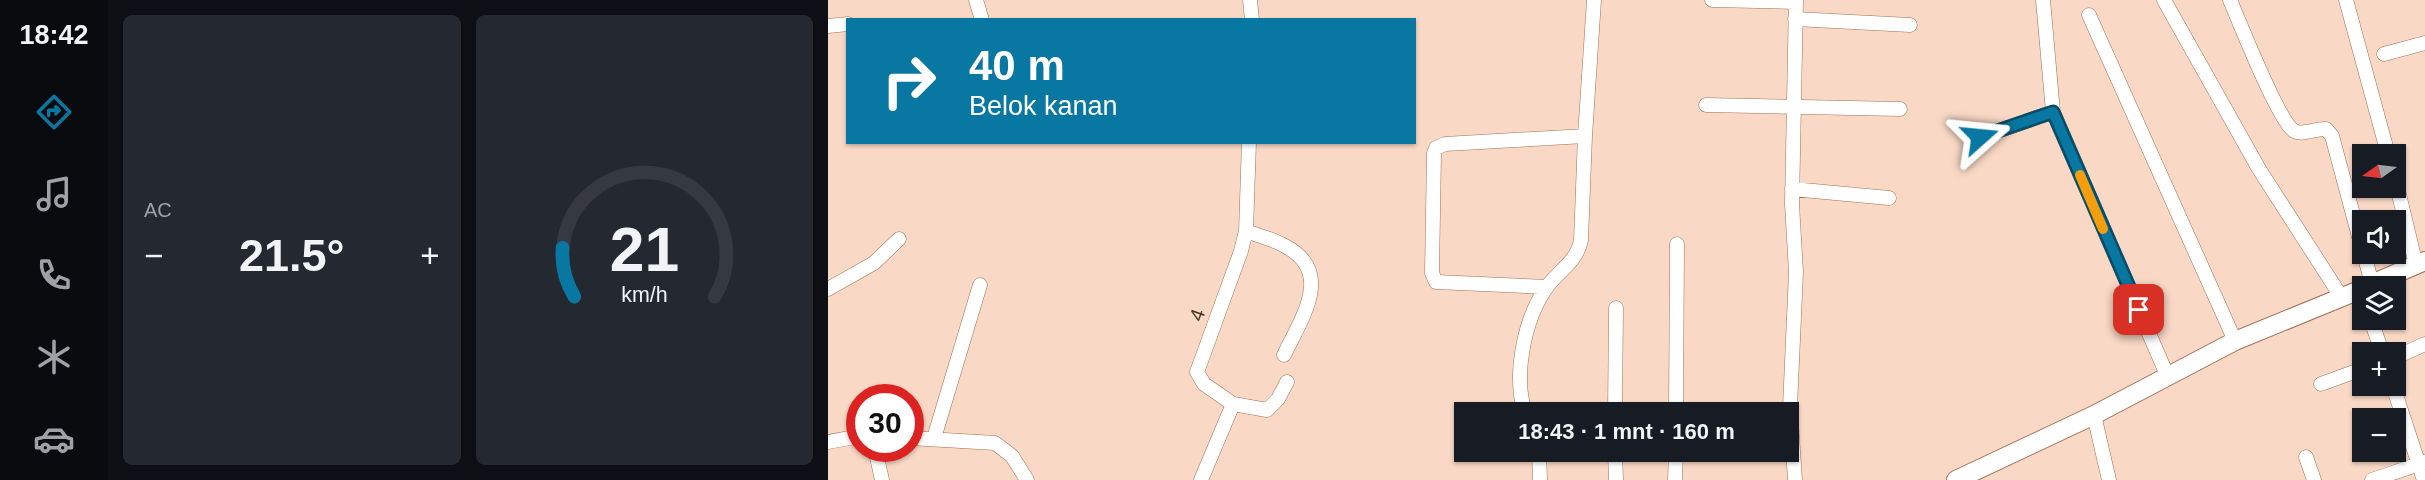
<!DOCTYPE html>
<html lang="id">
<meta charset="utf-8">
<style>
:root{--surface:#171b24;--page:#242831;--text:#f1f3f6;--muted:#9ea1a6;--line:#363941;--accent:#0877a1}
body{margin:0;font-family:Arial,sans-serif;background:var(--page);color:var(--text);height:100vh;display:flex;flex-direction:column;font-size:22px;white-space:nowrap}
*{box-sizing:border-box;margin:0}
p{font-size:20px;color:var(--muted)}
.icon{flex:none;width:33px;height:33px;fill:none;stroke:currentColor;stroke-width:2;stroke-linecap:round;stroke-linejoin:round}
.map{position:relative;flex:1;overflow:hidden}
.sheet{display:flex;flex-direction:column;gap:15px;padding:15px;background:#0d0f14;width:720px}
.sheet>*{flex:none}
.banner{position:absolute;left:18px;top:18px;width:570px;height:126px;border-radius:0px;box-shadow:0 2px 4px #0004;background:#0877a1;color:#fff;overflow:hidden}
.needle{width:39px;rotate:256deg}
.buttons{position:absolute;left:1524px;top:144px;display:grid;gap:12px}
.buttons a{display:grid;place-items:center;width:54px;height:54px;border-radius:0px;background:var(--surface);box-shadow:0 2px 4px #0004;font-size:30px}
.speed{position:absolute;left:18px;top:384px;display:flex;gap:12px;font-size:30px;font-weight:700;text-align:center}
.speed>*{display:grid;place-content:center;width:78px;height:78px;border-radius:50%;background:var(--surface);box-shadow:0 2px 4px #0004;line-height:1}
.speed .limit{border:9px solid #d22;background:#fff;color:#111}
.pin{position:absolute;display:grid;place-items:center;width:51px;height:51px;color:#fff;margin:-26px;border-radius:12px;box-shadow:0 3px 9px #0006}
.me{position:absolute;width:66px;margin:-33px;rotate:72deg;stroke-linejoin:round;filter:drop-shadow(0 0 4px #0008)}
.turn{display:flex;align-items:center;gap:21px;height:126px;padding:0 24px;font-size:27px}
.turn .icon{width:78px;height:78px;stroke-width:2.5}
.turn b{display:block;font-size:42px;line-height:51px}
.big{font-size:45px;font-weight:600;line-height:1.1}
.sheet .tile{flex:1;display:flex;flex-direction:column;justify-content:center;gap:9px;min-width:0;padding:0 21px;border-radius:9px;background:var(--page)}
.sheet .dial{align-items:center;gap:0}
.dial svg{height:156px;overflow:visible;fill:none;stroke:var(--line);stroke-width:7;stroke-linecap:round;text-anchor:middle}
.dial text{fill:var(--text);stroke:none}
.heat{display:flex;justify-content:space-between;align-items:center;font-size:33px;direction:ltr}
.sheet .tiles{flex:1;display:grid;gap:15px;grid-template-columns:repeat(2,1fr)}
.trip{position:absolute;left:626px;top:402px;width:345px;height:60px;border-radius:0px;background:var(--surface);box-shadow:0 2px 4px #0004;font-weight:600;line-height:60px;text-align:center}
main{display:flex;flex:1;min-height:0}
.tabs{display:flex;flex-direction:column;width:108px;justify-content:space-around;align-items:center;background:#090b0e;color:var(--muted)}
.tabs .icon{width:42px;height:42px}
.tabs .on{color:var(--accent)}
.tabs b{font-size:27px;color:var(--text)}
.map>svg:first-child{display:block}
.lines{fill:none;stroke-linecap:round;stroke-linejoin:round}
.minor-casing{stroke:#a17154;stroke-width:15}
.secondary-casing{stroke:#a17154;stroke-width:20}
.minor{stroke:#fff;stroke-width:14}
.secondary{stroke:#fff;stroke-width:18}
.route-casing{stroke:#054d69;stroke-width:15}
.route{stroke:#0877a1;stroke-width:10}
.slow{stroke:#f59e0b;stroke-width:10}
.labels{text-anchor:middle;stroke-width:6;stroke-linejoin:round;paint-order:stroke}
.street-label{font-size:20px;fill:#493427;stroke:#f9d8c5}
</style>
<main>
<nav class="tabs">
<b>18:42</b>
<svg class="icon on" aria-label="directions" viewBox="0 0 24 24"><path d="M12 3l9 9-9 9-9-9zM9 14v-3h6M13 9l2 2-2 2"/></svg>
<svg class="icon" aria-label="music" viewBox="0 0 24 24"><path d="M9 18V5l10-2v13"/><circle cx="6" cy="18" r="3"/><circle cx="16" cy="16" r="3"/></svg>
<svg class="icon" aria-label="phone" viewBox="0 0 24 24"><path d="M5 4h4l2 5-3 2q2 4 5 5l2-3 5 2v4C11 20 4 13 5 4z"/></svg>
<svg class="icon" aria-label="climate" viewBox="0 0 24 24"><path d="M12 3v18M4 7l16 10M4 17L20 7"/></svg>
<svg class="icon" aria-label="car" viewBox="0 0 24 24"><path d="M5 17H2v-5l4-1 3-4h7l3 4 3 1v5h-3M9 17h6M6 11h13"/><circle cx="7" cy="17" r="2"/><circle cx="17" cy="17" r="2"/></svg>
</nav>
<section class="sheet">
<div class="tiles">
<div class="tile"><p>AC</p>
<div class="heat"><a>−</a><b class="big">21.5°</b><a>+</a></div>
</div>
<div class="tile dial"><svg viewBox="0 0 100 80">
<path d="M14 69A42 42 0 1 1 86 69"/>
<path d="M14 69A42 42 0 0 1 8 44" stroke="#0877a1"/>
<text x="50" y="56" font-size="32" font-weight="700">21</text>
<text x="50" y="72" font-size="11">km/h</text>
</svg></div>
</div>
</section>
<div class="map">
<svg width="1597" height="480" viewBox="0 0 1597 480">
<rect width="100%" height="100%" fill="#f9d8c5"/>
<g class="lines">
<defs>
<path id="minor" d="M148,0L154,20
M422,0L424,20
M884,0L968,2
M1215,0L1225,112L1339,375
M1336,0L1431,169L1514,298
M1402,0C1411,21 1451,122 1466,131C1476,136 1487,128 1498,129L1504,136L1534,248
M1518,0L1560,154
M1261,15L1407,341
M967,19L1082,25
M0,26L20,24
M1556,54L1597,43
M878,105L1072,109
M1153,137L1225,112
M1568,182L1588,265
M964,189L1061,198
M418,231C431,236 445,239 457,246C507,272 473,319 456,355
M1536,254L1544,284
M719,287L608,282L604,273L606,153L608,148L617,144L757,136
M0,289L46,263L71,239
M1543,320L1554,352
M1568,357L1597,344
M1493,384L1534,369
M1565,386L1596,480
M405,404L439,410L450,399L459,382
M697,412C685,376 696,320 718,288C730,271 749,262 753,240L757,136L766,0
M787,412L788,308
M848,412L849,244
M1266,415L1281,480
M82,438L167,443L184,456L199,480
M106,438L152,285
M0,442L32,436
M47,448L54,480
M711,452L712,480
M787,452L788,480
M712,454L787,453
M1478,457L1486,480
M373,480L405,404L376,384L369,372L413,251L418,231L421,142
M847,480L848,452
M967,480L962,407L968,272L964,204L968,0
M1544,480L1597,462"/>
<path id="secondary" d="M1539,286L1597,261
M1128,480L1266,415L1407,341L1534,289"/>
</defs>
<use href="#minor" class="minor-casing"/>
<use href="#secondary" class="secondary-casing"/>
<use href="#minor" class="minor"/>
<use href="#secondary" class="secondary"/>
</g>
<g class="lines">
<defs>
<path id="route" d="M1152,137L1225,112L1311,310"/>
</defs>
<use href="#route" class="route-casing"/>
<use href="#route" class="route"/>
<path class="slow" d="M1252,175L1275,229"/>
</g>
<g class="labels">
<g class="street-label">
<text transform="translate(369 315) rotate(-70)" y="7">4</text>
</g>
</g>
</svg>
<div class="buttons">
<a><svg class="needle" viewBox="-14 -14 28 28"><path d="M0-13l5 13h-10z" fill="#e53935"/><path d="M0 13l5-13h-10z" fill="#9ea1a6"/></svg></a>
<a><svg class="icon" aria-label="sound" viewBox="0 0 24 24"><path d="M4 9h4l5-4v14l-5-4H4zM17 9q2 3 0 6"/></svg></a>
<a><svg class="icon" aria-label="layers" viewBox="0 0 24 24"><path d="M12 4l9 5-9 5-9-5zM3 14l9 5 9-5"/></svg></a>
<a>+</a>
<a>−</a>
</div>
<div class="speed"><div class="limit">30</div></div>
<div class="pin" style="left:1311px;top:310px;background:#d93025"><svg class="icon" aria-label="arrive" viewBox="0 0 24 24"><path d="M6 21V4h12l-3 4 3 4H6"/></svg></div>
<svg class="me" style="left:1152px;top:137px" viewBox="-20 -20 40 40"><path d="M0-17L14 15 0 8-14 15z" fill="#0877a1" stroke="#fff" stroke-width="4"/></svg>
<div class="trip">18:43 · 1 mnt · 160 m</div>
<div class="banner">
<div class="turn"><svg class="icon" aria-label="right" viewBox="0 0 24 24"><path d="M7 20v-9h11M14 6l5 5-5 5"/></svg><div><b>40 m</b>Belok kanan</div></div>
</div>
</div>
</main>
